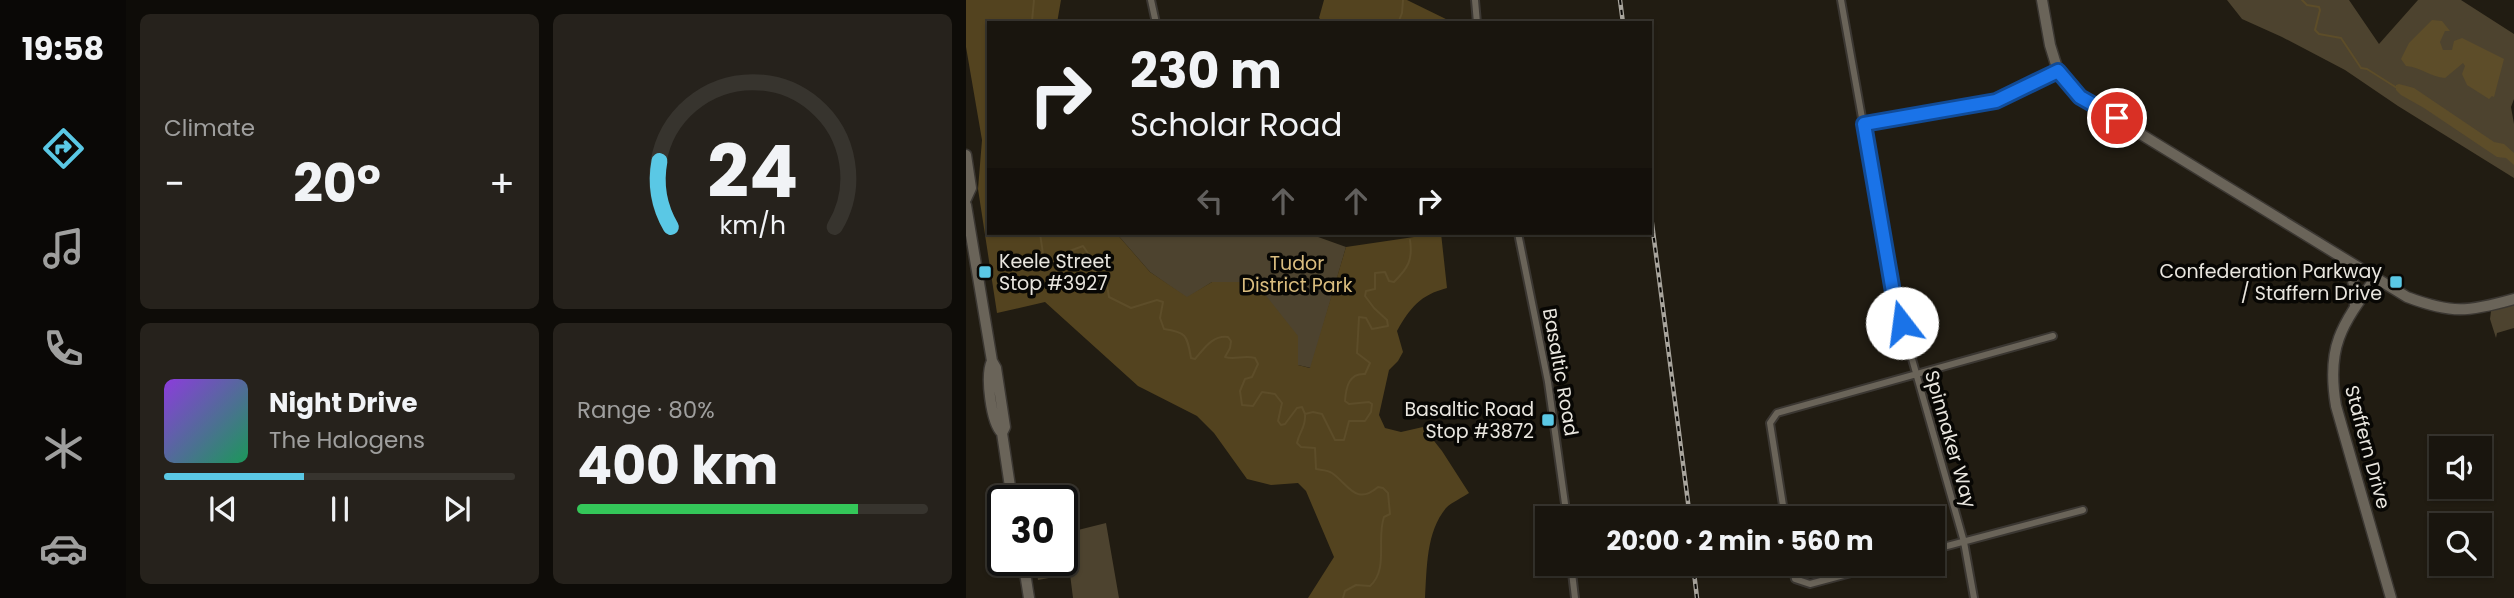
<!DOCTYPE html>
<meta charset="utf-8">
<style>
:root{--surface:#19150e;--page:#26221c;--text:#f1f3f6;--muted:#9f9f9e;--line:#37342e;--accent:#5ac8e5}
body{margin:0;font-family:Poppins,sans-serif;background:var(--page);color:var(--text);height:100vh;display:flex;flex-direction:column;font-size:26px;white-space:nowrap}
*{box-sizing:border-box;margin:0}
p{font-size:23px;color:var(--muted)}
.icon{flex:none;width:38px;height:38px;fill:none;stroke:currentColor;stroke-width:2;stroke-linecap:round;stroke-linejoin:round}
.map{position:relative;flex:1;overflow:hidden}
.side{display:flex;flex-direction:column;gap:14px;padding:14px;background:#0e0c08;width:840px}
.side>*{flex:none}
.hud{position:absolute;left:21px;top:21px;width:665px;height:214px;border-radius:0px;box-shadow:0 2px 5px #0004,0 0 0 2px var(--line);background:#19150e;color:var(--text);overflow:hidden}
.buttons{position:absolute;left:1463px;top:436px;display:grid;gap:14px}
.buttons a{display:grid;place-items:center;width:63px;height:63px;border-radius:0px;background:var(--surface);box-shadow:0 2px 5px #0004,0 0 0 2px var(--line);font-size:35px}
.speed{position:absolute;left:21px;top:485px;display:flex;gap:14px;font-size:35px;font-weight:700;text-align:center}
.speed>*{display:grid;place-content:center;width:91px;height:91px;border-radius:50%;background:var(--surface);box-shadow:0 2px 5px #0004,0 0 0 2px var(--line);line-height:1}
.speed .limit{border:4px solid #111;border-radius:10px;background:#fff;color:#111}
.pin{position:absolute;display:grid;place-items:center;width:60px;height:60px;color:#fff;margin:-30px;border:4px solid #fff;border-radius:50%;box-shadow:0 2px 7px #0007}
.me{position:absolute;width:77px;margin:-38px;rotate:345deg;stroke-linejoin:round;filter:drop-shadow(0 0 5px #0008)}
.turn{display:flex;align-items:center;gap:24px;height:147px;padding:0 28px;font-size:32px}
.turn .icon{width:91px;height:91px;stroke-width:2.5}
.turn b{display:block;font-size:49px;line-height:60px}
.lanes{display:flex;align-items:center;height:66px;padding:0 28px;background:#0003;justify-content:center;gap:35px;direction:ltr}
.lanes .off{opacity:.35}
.big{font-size:52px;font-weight:700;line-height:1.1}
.side .card{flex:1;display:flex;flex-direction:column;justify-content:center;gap:10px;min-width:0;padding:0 24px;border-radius:10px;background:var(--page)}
.side .dial{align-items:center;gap:0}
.dial svg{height:182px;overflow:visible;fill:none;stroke:var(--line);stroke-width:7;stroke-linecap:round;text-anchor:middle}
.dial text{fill:var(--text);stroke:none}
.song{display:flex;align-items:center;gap:21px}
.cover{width:84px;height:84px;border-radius:10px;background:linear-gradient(135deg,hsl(270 70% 55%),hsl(150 70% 35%))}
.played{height:7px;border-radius:4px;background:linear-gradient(90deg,var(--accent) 40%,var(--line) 40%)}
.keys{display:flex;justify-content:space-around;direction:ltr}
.heat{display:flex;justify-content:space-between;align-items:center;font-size:38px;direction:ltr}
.charge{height:10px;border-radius:5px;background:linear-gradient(90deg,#34c759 80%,var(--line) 0)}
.side .tiles{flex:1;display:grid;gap:14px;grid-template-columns:repeat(2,1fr)}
.trip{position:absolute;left:569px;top:506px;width:410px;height:70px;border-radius:0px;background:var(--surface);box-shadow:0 2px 5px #0004,0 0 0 2px var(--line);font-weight:700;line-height:70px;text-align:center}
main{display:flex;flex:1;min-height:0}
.dock{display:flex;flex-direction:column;width:126px;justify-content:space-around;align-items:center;background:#0a0806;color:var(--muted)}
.dock .icon{width:49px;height:49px}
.dock .current{color:var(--accent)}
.dock b{font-size:32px;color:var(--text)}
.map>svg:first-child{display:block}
.green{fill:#4d432f}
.forest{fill:#53431f}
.water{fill:#5d4d29}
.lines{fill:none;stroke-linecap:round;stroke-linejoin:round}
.stream{stroke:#5d4d29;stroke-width:2}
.street-casing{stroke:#3b3732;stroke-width:10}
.secondary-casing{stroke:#3b3732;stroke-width:13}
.street{stroke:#6a6459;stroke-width:6}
.secondary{stroke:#6a6459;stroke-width:10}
.rail-casing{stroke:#a8a49c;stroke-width:4.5}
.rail{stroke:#080704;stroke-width:2;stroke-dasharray:5;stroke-linecap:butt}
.route-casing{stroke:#114b97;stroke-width:18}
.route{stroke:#1a73e8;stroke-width:12}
.poi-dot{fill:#5ac8e5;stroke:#080704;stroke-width:2.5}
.labels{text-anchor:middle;stroke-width:7;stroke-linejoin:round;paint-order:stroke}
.poi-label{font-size:19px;fill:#e9e6df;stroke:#080704;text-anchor:end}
.park-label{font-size:19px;fill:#dabd7f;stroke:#080704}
.street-label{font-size:19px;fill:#e9e6df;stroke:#080704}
</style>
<main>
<nav class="dock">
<b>19:58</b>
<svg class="icon current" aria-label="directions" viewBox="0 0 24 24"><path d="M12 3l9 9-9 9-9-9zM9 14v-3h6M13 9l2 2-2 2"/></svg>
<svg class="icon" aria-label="music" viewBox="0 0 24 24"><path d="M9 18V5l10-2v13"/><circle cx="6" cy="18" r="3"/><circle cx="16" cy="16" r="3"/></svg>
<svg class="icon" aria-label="phone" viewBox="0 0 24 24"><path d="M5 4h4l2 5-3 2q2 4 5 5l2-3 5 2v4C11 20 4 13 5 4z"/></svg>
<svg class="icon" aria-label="climate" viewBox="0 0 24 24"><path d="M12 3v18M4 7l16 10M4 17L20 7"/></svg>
<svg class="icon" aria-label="car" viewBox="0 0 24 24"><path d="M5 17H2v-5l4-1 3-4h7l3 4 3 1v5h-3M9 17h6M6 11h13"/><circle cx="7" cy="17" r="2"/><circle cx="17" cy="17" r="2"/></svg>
</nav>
<section class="side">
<div class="tiles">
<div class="card"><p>Climate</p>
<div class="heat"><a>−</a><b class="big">20°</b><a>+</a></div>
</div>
<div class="card dial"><svg viewBox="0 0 100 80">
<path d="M14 69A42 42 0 1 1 86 69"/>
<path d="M14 69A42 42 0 0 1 9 40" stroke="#5ac8e5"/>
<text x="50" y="56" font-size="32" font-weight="700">24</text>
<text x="50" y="72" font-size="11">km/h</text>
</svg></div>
<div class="card">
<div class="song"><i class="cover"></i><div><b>Night Drive</b><p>The Halogens</p></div></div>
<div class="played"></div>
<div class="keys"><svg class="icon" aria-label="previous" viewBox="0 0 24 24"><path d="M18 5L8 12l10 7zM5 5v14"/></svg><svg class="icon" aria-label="pause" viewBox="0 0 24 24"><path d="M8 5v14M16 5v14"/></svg><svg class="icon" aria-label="next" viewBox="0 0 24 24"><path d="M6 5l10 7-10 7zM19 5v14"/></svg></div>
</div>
<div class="card"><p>Range · 80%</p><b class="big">400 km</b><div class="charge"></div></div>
</div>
</section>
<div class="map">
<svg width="1548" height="598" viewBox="0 0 1548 598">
<rect width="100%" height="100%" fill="#211c12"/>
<path class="green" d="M1261,0H1383L1413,44L1452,0H1495L1548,34V99L1545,107L1548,124V178L1432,106L1379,70L1316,37L1276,19Z
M150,233H341L380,247L345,368L332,365L246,282L221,298L184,272Z
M1548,304V328L1531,333L1530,338L1524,319L1525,311Z
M140,523L153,598H107L104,574L72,580L69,560H96V534Z"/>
<path class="forest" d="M0,0H95L91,23H23V233H150L184,272L221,297L246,282H289L332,336V365L344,368L380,247L475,233L481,288C454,295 444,308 431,331L437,352L432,361L423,370L413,415L419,428L435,432L457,427L476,451L503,493C496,498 486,502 480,508C460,532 461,568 459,598H342L368,557L340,491L332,483L305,485L281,479L248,433L231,416L172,386L79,302L31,313L12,189L16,140L0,47Z
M358,0H441L488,23H358L353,18Z"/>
<path class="water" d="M1466,20L1476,21L1484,31H1479L1474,42L1477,50H1486L1488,41L1496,38L1538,59L1528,97L1526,96L1523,99L1501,85L1496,74L1499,66L1497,63L1479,78C1464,77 1455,67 1440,66L1435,59L1443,43Z
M1433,84L1448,88L1528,142L1538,144L1548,153V165L1540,158L1531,157L1458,108L1435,95L1430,90V85Z"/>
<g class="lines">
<path class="stream" d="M1336,0L1341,5L1353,7L1354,10L1349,30L1353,34L1375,38L1395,68L1401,69L1431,88
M63,23L66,21L68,0
M432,23L436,13L437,0
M74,233L78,261L94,263L101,252L117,246L126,259L127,271L139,273L143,297L165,308L191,300L197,302L194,318L198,329C221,332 221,336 225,358L229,359C238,349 246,335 262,337L265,341L264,348L259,357C269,360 278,355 289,358L292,364L286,377L279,379L274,391L276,405L287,406L296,392L309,394L316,403L312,421L315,425L319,424L331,408L336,407L339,414L347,412L356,414L369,440H378L383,421H399L405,412L406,404L403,402L383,404L379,401C380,387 383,373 399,374L404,363L391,353L393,317L400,318L406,329L422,326L421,320L408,308L399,296L400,291L409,289V273L419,272L423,281L428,282C442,268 447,260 444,240
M339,415C340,427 333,432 331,443L335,447L349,448L350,469C355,470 362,470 366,473C383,485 390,506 412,487L417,488L422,493L424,514L418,517C410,539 423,569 404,586L390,585L379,591L377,598"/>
<defs>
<path id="street" d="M185,0L190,23
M509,0L511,23
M875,0L927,292L998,542L1008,598
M898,124L1030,101L1092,71
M552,233L582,382L601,518
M819,518L804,423L811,413L1087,336
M966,550L1117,510
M605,564L609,598
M826,564L829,579L844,584L919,564"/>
<path id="secondary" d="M1076,0L1084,45L1092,71L1114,97L1441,297C1486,314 1502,312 1548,299
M0,155L5,188L0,199
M0,205L26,361L30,368L39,427L36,433L46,500
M1378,260C1386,275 1391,288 1389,305
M1409,279C1375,326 1360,347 1370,406L1425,598
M26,361C19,375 25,423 36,433
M57,560L63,598"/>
</defs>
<use href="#street" class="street-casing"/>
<use href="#secondary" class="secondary-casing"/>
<use href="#street" class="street"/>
<use href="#secondary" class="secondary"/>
<defs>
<path id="rail" d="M654,0L657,23
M684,208L724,518
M727,564L731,598"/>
</defs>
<use href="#rail" class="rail-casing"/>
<use href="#rail" class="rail"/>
</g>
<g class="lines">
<defs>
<path id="route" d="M936,323L927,292L898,124L1030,101L1092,71L1114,97L1151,118"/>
</defs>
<use href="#route" class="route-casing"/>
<use href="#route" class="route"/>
</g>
<g class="poi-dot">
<rect x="12" y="265" width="14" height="14" rx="3.5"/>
<rect x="1423" y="275" width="14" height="14" rx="3.5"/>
<rect x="575" y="413" width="14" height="14" rx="3.5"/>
</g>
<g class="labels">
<g class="poi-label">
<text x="33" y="268" text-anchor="start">Keele Street<tspan x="33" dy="22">Stop #3927</tspan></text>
<text x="1416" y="278">Confederation Parkway<tspan x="1416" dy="22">/ Staffern Drive</tspan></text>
<text x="568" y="416">Basaltic Road<tspan x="568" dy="22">Stop #3872</tspan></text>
</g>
<g class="park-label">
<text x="331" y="270">Tudor<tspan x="331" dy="22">District Park</tspan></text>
</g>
<g class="street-label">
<text transform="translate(595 372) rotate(80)" y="7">Basaltic Road</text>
<text transform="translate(985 439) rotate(74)" y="7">Spinnaker Way</text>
<text transform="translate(1402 447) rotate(75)" y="7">Staffern Drive</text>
</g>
</g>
</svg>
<div class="buttons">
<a><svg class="icon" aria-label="sound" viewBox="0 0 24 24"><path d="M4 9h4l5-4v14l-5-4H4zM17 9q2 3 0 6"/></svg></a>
<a><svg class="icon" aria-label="search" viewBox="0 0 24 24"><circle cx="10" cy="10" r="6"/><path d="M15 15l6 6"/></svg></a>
</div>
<div class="speed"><div class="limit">30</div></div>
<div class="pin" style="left:1151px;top:118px;background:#d93025"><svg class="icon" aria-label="arrive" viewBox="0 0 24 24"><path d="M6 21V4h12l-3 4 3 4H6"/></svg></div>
<svg class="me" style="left:936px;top:323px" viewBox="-20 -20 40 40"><circle r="19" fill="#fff"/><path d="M0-13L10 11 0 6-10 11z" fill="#1a73e8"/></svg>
<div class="trip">20:00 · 2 min · 560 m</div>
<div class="hud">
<div class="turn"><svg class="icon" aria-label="right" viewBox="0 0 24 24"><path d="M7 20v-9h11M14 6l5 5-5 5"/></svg><div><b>230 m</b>Scholar Road</div></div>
<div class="lanes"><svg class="icon off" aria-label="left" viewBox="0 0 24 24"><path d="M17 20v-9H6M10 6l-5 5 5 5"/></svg><svg class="icon off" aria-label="ahead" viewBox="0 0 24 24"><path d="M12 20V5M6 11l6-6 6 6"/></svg><svg class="icon off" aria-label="ahead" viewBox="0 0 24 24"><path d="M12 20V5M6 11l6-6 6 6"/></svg><svg class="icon" aria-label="right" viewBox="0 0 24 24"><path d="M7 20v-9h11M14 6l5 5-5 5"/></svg></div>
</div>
</div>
</main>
